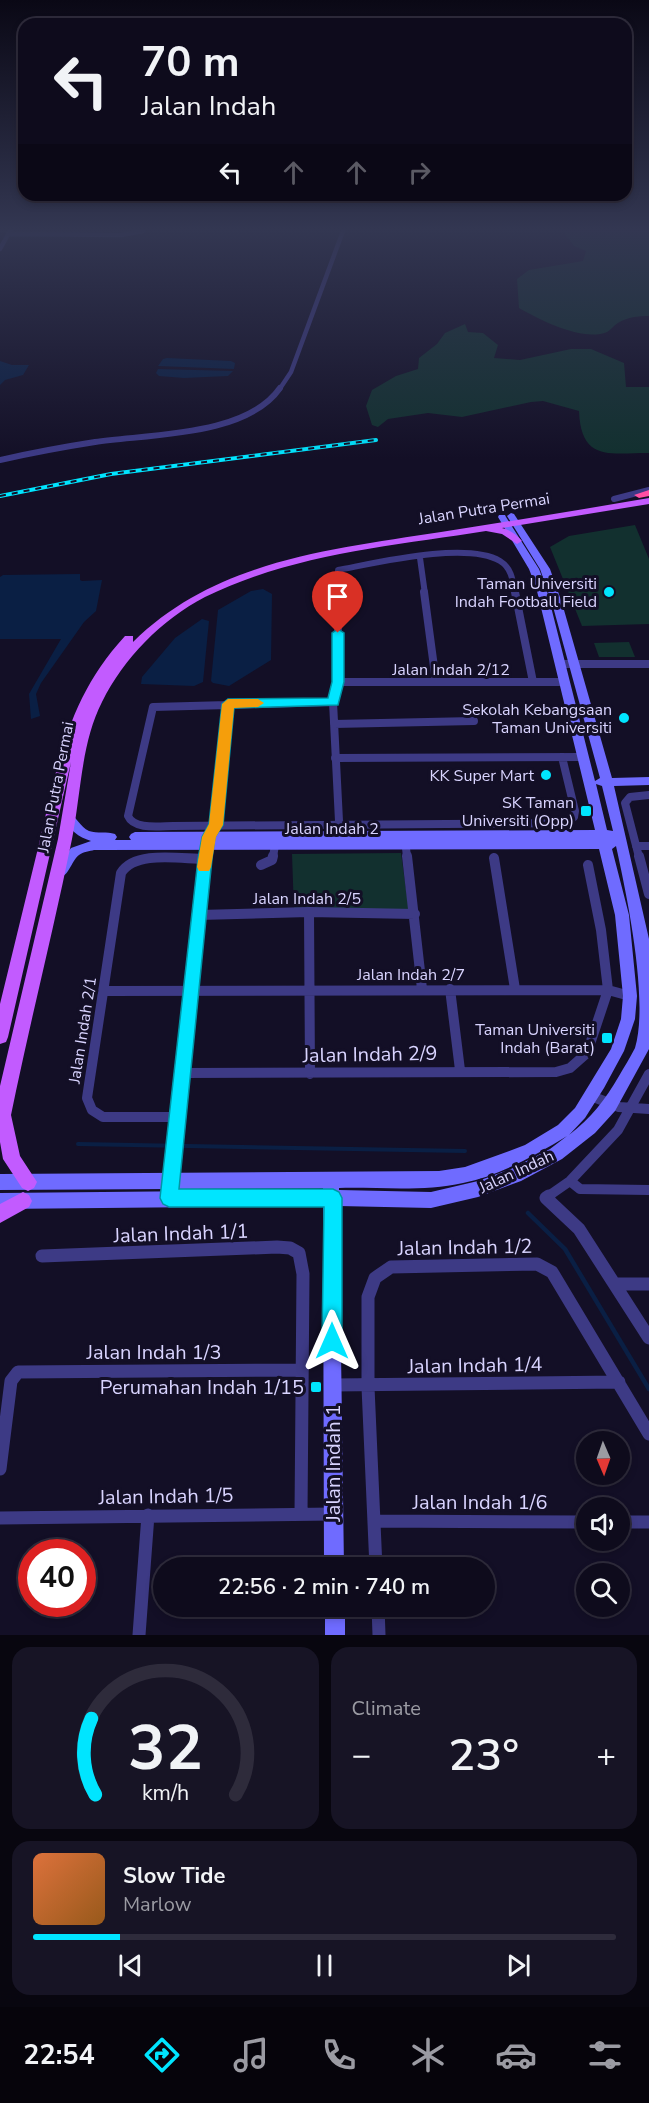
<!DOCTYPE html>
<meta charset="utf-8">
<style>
:root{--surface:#0e0b1c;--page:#171425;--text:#f1f3f6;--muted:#9b9ba3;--line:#2e2b3b;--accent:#00e5ff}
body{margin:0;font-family:"Nunito Sans",sans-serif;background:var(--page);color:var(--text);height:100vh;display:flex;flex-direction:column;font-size:22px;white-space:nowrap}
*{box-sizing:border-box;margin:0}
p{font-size:20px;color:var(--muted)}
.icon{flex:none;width:33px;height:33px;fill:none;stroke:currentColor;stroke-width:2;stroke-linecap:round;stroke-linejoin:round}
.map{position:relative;height:1635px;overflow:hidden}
.sheet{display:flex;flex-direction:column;gap:12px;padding:12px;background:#08060f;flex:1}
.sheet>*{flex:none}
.guide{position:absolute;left:18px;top:18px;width:614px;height:183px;border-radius:18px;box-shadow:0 3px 9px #0003,0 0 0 2px var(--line);background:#0e0b1c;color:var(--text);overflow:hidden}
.needle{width:39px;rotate:178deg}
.buttons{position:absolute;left:576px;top:1431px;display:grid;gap:12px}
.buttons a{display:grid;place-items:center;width:54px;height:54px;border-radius:50%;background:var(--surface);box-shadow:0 3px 9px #0003,0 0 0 2px var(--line);font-size:30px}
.speed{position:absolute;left:18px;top:1539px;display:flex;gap:12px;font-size:30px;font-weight:700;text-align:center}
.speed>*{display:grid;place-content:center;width:78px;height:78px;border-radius:50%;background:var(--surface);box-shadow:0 3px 9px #0003,0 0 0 2px var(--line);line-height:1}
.speed .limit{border:9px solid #d22;background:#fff;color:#111}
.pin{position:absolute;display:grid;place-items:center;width:51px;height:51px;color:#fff;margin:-62px -26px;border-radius:50% 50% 50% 0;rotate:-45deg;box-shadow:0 0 6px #0007}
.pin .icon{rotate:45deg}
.me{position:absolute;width:66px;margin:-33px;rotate:0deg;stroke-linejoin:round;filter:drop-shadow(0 0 4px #0008)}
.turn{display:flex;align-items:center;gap:21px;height:126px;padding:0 24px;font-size:27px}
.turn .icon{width:78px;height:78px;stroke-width:2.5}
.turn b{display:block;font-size:42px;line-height:51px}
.lanes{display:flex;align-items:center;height:57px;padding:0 24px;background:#0003;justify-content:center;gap:30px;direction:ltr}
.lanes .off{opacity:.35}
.big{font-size:45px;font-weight:600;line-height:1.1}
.sheet .tile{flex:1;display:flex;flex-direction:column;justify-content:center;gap:9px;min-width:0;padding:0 21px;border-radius:18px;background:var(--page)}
.sheet .dial{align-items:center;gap:0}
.dial svg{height:156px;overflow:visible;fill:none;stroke:var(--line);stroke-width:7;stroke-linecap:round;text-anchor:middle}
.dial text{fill:var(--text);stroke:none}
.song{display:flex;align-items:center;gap:18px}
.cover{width:72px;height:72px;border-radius:9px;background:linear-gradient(135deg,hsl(20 70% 55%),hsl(30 70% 35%))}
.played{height:6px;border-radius:3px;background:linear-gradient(90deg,var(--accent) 15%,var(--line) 15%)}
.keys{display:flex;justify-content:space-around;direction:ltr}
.heat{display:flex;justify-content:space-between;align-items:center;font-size:33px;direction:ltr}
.sheet .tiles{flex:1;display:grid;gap:12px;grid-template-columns:1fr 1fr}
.tile:last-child{grid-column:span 2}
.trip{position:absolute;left:153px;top:1557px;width:342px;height:60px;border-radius:30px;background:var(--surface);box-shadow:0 3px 9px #0003,0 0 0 2px var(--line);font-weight:600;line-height:60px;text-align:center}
.dock{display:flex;height:96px;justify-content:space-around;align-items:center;background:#06040b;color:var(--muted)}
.dock .icon{width:42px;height:42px}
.dock .on{color:var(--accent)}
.dock b{font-size:27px;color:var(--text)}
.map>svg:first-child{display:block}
.green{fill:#12302f}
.water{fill:#0a1f44}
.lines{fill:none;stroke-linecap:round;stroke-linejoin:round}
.stream-far1{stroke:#0a1f44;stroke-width:4}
.stream{stroke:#0a1f44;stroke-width:4.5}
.street-far4{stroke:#3d3a85;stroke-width:4.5}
.street-far3{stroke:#3d3a85;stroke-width:6}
.street-far2{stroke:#3d3a85;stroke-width:8}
.street-far1{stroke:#3d3a85;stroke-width:10}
.street{stroke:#3d3a85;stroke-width:13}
.secondary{fill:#6f6bff;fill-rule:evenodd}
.primary{fill:#c25bff;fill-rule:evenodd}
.highway{fill:#ff4fa3;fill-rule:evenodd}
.rail-casing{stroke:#00e5ff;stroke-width:4}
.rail{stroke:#130f26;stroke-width:2;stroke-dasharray:6;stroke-linecap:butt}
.route{fill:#00e5ff;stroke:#0095a6;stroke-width:1.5}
.slow{fill:#f59e0b}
.poi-dot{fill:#00e5ff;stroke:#130f26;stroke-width:2}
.labels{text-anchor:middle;stroke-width:6;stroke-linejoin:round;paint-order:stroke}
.street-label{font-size:16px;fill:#d9d4ff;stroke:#130f26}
.poi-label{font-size:16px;fill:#d9d4ff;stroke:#130f26;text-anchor:end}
.near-street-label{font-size:20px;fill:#d9d4ff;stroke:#130f26}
.near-poi-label{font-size:20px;fill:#d9d4ff;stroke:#130f26;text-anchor:end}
</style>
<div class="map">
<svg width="649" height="1635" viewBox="0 0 649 1635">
<rect width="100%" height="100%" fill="#130f26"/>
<path class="green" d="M563,231H649V316C638,316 627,317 618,323C614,325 611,330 607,332C583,342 540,320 519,308L517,279L529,270L583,261L586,251L574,246Z
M465,324L468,332L483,333L498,345L494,358L520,360L571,349H591L624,363L626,387H649V453C610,453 581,462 579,411L543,401L531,402L462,417L428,413L388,419L378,427L372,425L366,406L372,390L396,376L418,369L419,358L437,344L445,333Z
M635,525L649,559V624L582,626L550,547L569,536Z
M629,642L635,657H599L594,643Z
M401,853L409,911H294L292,854Z"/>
<path class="water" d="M167,358L231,361L235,363L234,369L158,366L163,359Z
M0,361L12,365H29L23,375L5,380L0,385Z
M158,369L233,371L228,376L184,378L159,376L156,373Z
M80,574V580L82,581L102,580L96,611L84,622L41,683L36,694L40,716L31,719L29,694L61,639H0V577L3,575Z
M263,589L272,594L271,660L229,686L213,683L211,681L218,610L251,591Z
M202,619L209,621L203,682L194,686L141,684L142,677L175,638Z"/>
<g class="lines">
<path class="stream-far1" d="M78,1144L465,1151"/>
<path class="stream" d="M528,1213L565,1249L649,1389"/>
<path class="street-far4" d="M8,234L121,235L143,231
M0,249L10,231
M279,390L291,372L343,231"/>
<path class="street-far3" d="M0,460C31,453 63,447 95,442C148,434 246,437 280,388
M614,499L649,490
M420,558L425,594
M338,594V570C376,563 466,541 500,561C512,568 513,582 515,594"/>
<path class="street-far2" d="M338,592V682L333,702L340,841
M424,592L436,682
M515,592L533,682
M560,664H649
M338,682H564
M333,702L153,707L128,816C134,830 160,826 173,826L567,823L574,817L575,811L562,757
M334,724L474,721
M335,758L584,757
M214,828L228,704
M405,839L407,857
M636,846H649
M206,857L208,839
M273,857L275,845
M639,857L625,803L630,797L649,795"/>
<path class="street-far1" d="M407,856L422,989
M639,856L649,894
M494,858L515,989
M261,865L272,860L273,856
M309,912L310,1074
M199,915L309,912L415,914
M450,989L460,1070
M103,991L608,990L630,996
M184,1073L556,1072L570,1068L587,1053L608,990L601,930L588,865
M591,1096L619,1107L649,1109
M178,1117H103L92,1110L87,1098L121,873C135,850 181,859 205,859
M570,1181L580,1189L649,1190
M169,1197L206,856
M547,1197L570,1181L618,1130L649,1074"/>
<path class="street" d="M549,1196L546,1198L579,1229L649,1338
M42,1256L277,1247L290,1248L299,1253L303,1274L301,1514
M616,1284H649
M332,1385L619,1382
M0,1469L11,1381L18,1372L301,1370
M0,1518L333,1514
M374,1521L586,1522
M620,1522H649
M376,1568L368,1387V1297L375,1278L391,1267L537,1264L552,1272L649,1434
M378,1606L379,1635
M139,1635L148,1515"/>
<path class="secondary" d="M511,513L514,514L550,569L562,603L612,778L649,777V785L614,786L649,939V1049L615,1111L595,1133L562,1159L521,1181L478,1197L431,1208L339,1206L344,1568H324L323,1206L0,1209V1193L323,1190V1188L0,1190V1174L439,1171L465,1167L501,1154L525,1145L558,1125L575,1108L611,1049L621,1019L623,996L615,915L599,849L94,850C90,851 83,852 79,855C70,862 69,880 55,877L53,873L71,848L91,841C78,837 70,830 63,818L69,813C77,817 80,827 89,831C97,834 107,831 115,834L117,837L115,840H131L129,837L131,834L135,832L595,830L536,587L529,569L498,517L499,515H505L506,517L539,569L546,587L595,781L600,778L552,603L540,569L507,516ZM596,784L602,786L613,831L607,830ZM616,846C627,896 649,1001 635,1048C630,1058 624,1067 619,1076C605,1100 591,1118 569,1135L585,1118L604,1088L624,1051L635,1019L637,996L629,915L612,849ZM567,1136L550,1149L511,1169L478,1181L431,1192L339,1190V1188C380,1187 423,1192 463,1183C499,1176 536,1155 567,1136Z
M325,1606H345V1635H325Z"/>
<path class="primary" d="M649,498V504L502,528C510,530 517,535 522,541L517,544L502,534L486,531C392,546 292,554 205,597C161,620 124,658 102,702C81,743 81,794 72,839C55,923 34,1006 16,1091L11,1115L20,1156L37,1182L34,1188L28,1191L22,1188L3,1159L0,1142V1086L58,839L71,762L8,1037L6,1042L0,1044V1004C13,951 26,897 39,844C58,764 67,699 125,636H133V642C216,560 332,549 441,532C511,521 580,510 649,498Z
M23,1192L29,1195L32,1201L29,1207L0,1223V1204Z"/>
<path class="highway" d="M649,490V496L639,498L634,495Z"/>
<defs>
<path id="rail" d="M0,496L111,474L376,440"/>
</defs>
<use href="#rail" class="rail-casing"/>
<use href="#rail" class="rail"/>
</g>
<linearGradient id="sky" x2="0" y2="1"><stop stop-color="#0a0815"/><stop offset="0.5" stop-color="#333752"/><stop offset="1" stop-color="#333752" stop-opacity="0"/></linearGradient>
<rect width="649" height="459" fill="url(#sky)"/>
<path class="route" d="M338,629L344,633V682L338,705L234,708L223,825L215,837L212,859L179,1189H333L339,1192L342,1198V1341L339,1348L332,1351L325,1348L322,1341L324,1207H169L163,1204L160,1198L198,859L202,837L209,824L222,704L228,699L328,698L332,682V633Z"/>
<path class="slow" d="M228,699H258L264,703L258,707L234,708L223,825L216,837L211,867L209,871H199L197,867L202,837L209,824L222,704Z"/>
<g class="poi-dot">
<circle cx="609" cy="592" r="6"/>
<circle cx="624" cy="718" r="6"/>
<circle cx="546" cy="775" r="6"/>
<rect x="580" y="805" width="12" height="12" rx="3"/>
<rect x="601" y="1032" width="12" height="12" rx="3"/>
<rect x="310" y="1381" width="12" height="12" rx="3"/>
</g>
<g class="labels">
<g class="street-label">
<text transform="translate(484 508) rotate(-9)" y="6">Jalan Putra Permai</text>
<text x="451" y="675">Jalan Indah 2/12</text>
<text transform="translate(55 787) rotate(-79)" y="6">Jalan Putra Permai</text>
<text x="332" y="834">Jalan Indah 2</text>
<text x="307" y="904">Jalan Indah 2/5</text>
<text x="411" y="980">Jalan Indah 2/7</text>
<text transform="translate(82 1030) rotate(-81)" y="6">Jalan Indah 2/1</text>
<text transform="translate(516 1171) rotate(-25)" y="6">Jalan Indah</text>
</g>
<g class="poi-label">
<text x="597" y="589">Taman Universiti<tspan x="597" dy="18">Indah Football Field</tspan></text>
<text x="612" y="715">Sekolah Kebangsaan<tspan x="612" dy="18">Taman Universiti</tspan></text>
<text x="534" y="781">KK Super Mart</text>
<text x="574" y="808">SK Taman<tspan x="574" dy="18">Universiti (Opp)</tspan></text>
<text x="595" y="1035">Taman Universiti<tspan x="595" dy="18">Indah (Barat)</tspan></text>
</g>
<g class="near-street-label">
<text transform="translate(370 1054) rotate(-1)" y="7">Jalan Indah 2/9</text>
<text transform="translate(181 1233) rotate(-2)" y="7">Jalan Indah 1/1</text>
<text transform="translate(465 1247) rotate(-1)" y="7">Jalan Indah 1/2</text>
<text x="154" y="1359">Jalan Indah 1/3</text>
<text transform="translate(475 1365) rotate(-1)" y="7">Jalan Indah 1/4</text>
<text transform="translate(333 1463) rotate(-90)" y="7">Jalan Indah 1</text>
<text transform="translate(166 1496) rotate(-1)" y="7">Jalan Indah 1/5</text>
<text x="480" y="1509">Jalan Indah 1/6</text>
</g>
<g class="near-poi-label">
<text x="304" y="1394">Perumahan Indah 1/15</text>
</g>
</g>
</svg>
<div class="buttons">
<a><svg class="needle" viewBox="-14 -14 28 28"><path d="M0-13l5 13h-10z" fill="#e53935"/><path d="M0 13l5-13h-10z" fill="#9b9ba3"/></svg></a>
<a><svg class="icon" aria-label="sound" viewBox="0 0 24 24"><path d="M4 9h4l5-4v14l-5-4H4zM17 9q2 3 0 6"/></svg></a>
<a><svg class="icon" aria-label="search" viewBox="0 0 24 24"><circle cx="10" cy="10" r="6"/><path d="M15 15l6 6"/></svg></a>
</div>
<div class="speed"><div class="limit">40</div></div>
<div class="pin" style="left:338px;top:633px;background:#d93025"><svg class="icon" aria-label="arrive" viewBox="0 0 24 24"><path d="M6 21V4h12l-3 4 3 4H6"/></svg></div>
<svg class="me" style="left:332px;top:1341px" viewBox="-20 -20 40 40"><path d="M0-17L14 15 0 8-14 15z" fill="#00e5ff" stroke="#fff" stroke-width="4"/></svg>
<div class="trip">22:56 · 2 min · 740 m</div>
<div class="guide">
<div class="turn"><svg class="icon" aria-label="left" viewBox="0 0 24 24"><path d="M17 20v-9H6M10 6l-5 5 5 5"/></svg><div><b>70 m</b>Jalan Indah</div></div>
<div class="lanes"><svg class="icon" aria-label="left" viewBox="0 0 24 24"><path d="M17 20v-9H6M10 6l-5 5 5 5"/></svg><svg class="icon off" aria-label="ahead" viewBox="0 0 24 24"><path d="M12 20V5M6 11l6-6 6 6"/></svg><svg class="icon off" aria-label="ahead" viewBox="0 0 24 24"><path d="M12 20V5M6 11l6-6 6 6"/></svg><svg class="icon off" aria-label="right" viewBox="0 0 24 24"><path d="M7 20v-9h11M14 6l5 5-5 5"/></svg></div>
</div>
</div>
<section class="sheet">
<div class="tiles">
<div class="tile dial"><svg viewBox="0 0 100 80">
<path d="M14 69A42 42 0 1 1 86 69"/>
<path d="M14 69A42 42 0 0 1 12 30" stroke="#00e5ff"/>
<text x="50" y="56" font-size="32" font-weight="700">32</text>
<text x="50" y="72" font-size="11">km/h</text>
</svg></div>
<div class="tile"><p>Climate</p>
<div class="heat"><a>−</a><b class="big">23°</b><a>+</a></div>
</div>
<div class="tile">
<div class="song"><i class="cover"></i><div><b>Slow Tide</b><p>Marlow</p></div></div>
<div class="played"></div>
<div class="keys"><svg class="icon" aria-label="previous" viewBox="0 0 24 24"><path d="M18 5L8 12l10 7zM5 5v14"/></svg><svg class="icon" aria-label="pause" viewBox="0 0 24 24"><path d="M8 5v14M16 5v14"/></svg><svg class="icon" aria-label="next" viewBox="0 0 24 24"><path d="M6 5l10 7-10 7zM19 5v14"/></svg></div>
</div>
</div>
</section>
<nav class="dock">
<b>22:54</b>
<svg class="icon on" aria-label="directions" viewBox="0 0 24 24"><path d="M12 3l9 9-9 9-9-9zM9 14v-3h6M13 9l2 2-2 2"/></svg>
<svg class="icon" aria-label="music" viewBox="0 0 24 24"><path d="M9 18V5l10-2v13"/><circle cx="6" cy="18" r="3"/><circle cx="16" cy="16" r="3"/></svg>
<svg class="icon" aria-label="phone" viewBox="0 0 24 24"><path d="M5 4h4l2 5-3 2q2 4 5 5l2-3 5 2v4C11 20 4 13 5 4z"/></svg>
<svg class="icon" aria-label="climate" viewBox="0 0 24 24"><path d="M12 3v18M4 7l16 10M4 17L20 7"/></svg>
<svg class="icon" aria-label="car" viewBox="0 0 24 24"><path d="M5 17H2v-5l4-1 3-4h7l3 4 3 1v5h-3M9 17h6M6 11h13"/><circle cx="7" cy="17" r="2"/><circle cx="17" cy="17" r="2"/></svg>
<svg class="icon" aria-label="filters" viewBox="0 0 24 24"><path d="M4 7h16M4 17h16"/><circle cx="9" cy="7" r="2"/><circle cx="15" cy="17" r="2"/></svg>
</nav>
